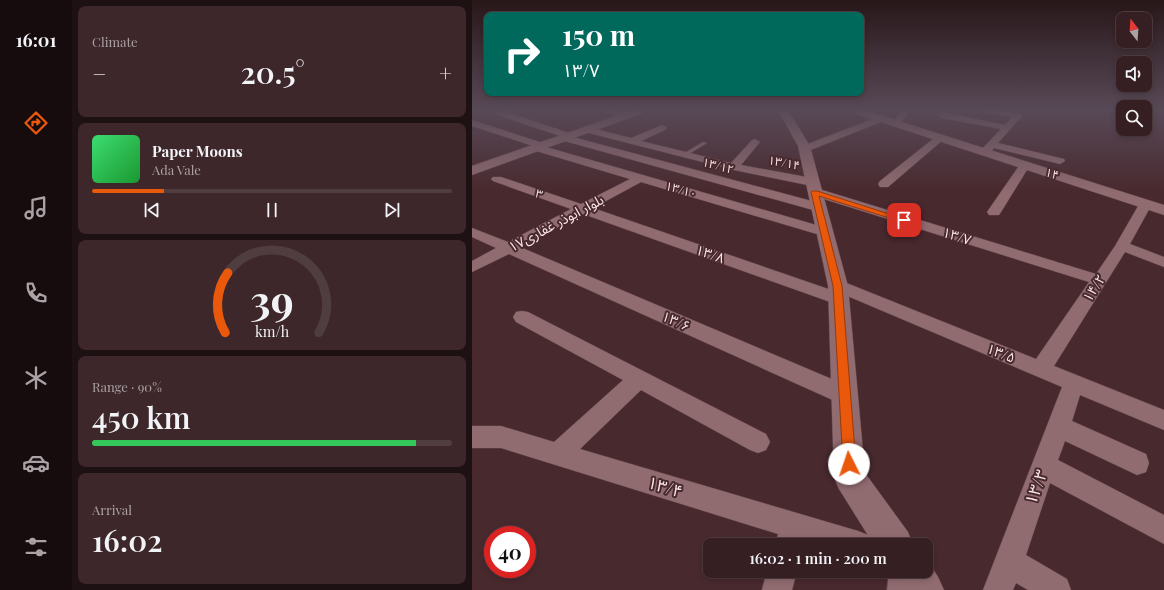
<!DOCTYPE html>
<meta charset="utf-8">
<style>
:root{--surface:#361f22;--page:#3d272a;--text:#f1f3f6;--muted:#aaa2a5;--line:#503d40;--accent:#ea580c}
body{margin:0;font-family:"Playfair Display","Noto Sans Arabic",serif;background:var(--page);color:var(--text);height:100vh;display:flex;flex-direction:column;font-size:15px;white-space:nowrap}
*{box-sizing:border-box;margin:0}
p{font-size:13px;color:var(--muted)}
.icon{flex:none;width:22px;height:22px;fill:none;stroke:currentColor;stroke-width:2;stroke-linecap:round;stroke-linejoin:round}
.map{position:relative;flex:1;overflow:hidden}
.panel{display:flex;flex-direction:column;gap:6px;padding:6px;background:#1e1113;width:400px}
.panel>*{flex:none}
.banner{position:absolute;left:12px;top:12px;width:380px;height:84px;border-radius:8px;box-shadow:0 2px 6px #0003,0 0 0 1px var(--line);background:#00695c;color:#fff;overflow:hidden}
.needle{width:26px;rotate:343deg}
.fabs{position:absolute;left:644px;top:12px;display:grid;gap:8px}
.fabs a{display:grid;place-items:center;width:36px;height:36px;border-radius:8px;background:var(--surface);box-shadow:0 2px 6px #0003,0 0 0 1px var(--line);font-size:20px}
.speed{position:absolute;left:12px;top:526px;display:flex;gap:8px;font-size:20px;font-weight:700;text-align:center}
.speed>*{display:grid;place-content:center;width:52px;height:52px;border-radius:50%;background:var(--surface);box-shadow:0 2px 6px #0003,0 0 0 1px var(--line);line-height:1}
.speed .limit{border:6px solid #d22;background:#fff;color:#111}
.pin{position:absolute;display:grid;place-items:center;width:34px;height:34px;color:#fff;margin:-17px;border-radius:8px;box-shadow:0 2px 6px #0006}
.me{position:absolute;width:44px;margin:-22px;rotate:356deg;stroke-linejoin:round;filter:drop-shadow(0 0 3px #0008)}
.turn{display:flex;align-items:center;gap:14px;height:84px;padding:0 12px;font-size:18px}
.turn .icon{width:52px;height:52px;stroke-width:2.5}
.turn b{display:block;font-size:28px;line-height:34px}
.big{font-size:30px;font-weight:600;line-height:1.1}
.panel .card{flex:1;display:flex;flex-direction:column;justify-content:center;gap:6px;min-width:0;padding:0 14px;border-radius:8px;background:var(--page)}
.panel .dial{align-items:center;gap:0}
.dial svg{height:104px;overflow:visible;fill:none;stroke:var(--line);stroke-width:7;stroke-linecap:round;text-anchor:middle}
.dial text{fill:var(--text);stroke:none}
.song{display:flex;align-items:center;gap:12px}
.cover{width:48px;height:48px;border-radius:6px;background:linear-gradient(135deg,hsl(140 70% 55%),hsl(130 70% 35%))}
.played{height:4px;border-radius:2px;background:linear-gradient(90deg,var(--accent) 20%,var(--line) 20%)}
.keys{display:flex;justify-content:space-around;direction:ltr}
.heat{display:flex;justify-content:space-between;align-items:center;font-size:22px;direction:ltr}
.charge{height:6px;border-radius:3px;background:linear-gradient(90deg,#34c759 90%,var(--line) 0)}
.trip{position:absolute;left:231px;top:538px;width:230px;height:40px;border-radius:8px;background:var(--surface);box-shadow:0 2px 6px #0003,0 0 0 1px var(--line);font-weight:600;line-height:40px;text-align:center}
main{display:flex;flex:1;min-height:0}
.menu{display:flex;flex-direction:column;width:72px;justify-content:space-around;align-items:center;background:#160c0e;color:var(--muted)}
.menu .icon{width:28px;height:28px}
.menu .selected{color:var(--accent)}
.menu b{font-size:18px;color:var(--text)}
.map>svg:first-child{display:block}
.lines{fill:none;stroke-linecap:round;stroke-linejoin:round}
.service-casing{stroke:#62474c;stroke-width:1}
.minor-casing{stroke:#62474c;stroke-width:1}
.tertiary-casing{stroke:#62474c;stroke-width:1}
.service{fill:#906b70;fill-rule:evenodd}
.minor{fill:#906b70;fill-rule:evenodd}
.tertiary{fill:#906b70;fill-rule:evenodd}
.route{fill:#ea580c;stroke:#983908}
.labels{text-anchor:middle;stroke-width:4;stroke-linejoin:round;paint-order:stroke}
.far-street-label{font-size:12px;fill:#f9e4e6;stroke:#48292e}
.street-label{font-size:14px;fill:#f9e4e6;stroke:#48292e}
.near-street-label{font-size:17px;fill:#f9e4e6;stroke:#48292e}
</style>
<main>
<nav class="menu">
<b>16:01</b>
<svg class="icon selected" aria-label="directions" viewBox="0 0 24 24"><path d="M12 3l9 9-9 9-9-9zM9 14v-3h6M13 9l2 2-2 2"/></svg>
<svg class="icon" aria-label="music" viewBox="0 0 24 24"><path d="M9 18V5l10-2v13"/><circle cx="6" cy="18" r="3"/><circle cx="16" cy="16" r="3"/></svg>
<svg class="icon" aria-label="phone" viewBox="0 0 24 24"><path d="M5 4h4l2 5-3 2q2 4 5 5l2-3 5 2v4C11 20 4 13 5 4z"/></svg>
<svg class="icon" aria-label="climate" viewBox="0 0 24 24"><path d="M12 3v18M4 7l16 10M4 17L20 7"/></svg>
<svg class="icon" aria-label="car" viewBox="0 0 24 24"><path d="M5 17H2v-5l4-1 3-4h7l3 4 3 1v5h-3M9 17h6M6 11h13"/><circle cx="7" cy="17" r="2"/><circle cx="17" cy="17" r="2"/></svg>
<svg class="icon" aria-label="filters" viewBox="0 0 24 24"><path d="M4 7h16M4 17h16"/><circle cx="9" cy="7" r="2"/><circle cx="15" cy="17" r="2"/></svg>
</nav>
<section class="panel">
<div class="card"><p>Climate</p>
<div class="heat"><a>−</a><b class="big">20.5°</b><a>+</a></div>
</div>
<div class="card">
<div class="song"><i class="cover"></i><div><b>Paper Moons</b><p>Ada Vale</p></div></div>
<div class="played"></div>
<div class="keys"><svg class="icon" aria-label="previous" viewBox="0 0 24 24"><path d="M18 5L8 12l10 7zM5 5v14"/></svg><svg class="icon" aria-label="pause" viewBox="0 0 24 24"><path d="M8 5v14M16 5v14"/></svg><svg class="icon" aria-label="next" viewBox="0 0 24 24"><path d="M6 5l10 7-10 7zM19 5v14"/></svg></div>
</div>
<div class="card dial"><svg viewBox="0 0 100 80">
<path d="M14 69A42 42 0 1 1 86 69"/>
<path d="M14 69A42 42 0 0 1 16 23" stroke="#ea580c"/>
<text x="50" y="56" font-size="32" font-weight="700">39</text>
<text x="50" y="72" font-size="11">km/h</text>
</svg></div>
<div class="card"><p>Range · 90%</p><b class="big">450 km</b><div class="charge"></div></div>
<div class="card"><p>Arrival</p><b class="big">16:02</b></div>
</section>
<div class="map">
<svg width="692" height="590" viewBox="0 0 692 590">
<rect width="100%" height="100%" fill="#48292e"/>
<g class="lines">
<defs>
<path id="service" d="M231,142L235,143L215,155L211,154Z"/>
<path id="minor" d="M30,110H41L37,113L100,134L101,137L351,204L352,207L351,210H341L89,140L87,138L88,136L26,115L25,113Z
M129,110H144L160,113L161,115L157,118L130,112Z
M430,110H438L427,125H421L420,123Z
M510,110H526L549,114L550,116L526,143L592,159L593,161L588,164L522,148L517,154H509L508,152L509,150L529,129L469,118L465,115L469,112L533,125L540,117L514,113Z
M411,115L415,118L414,120L336,151L332,152L327,149L328,147Z
M0,120L74,144V147L358,229L360,232L358,235L353,236L348,235L169,182L121,208L368,293L360,290L358,286L360,282L366,281L372,282L564,359L617,282L339,195L337,192L339,189H347L624,274L643,246L669,201H679L680,204L658,244L692,257V267L653,252L582,366L692,410V430L608,395L600,421L674,454L677,463L674,472L665,475L593,441L586,460L692,515V544L578,483L554,555L595,579L599,590H556L544,583L541,590H511L590,387L373,295L376,299L373,303L367,305L361,303L111,214L48,247L381,388L384,395L381,402L373,404L365,402L37,254L0,272V261L24,248L0,237V228L36,242L99,209L21,181L19,179L21,177H29L109,204L158,179L61,150L60,148L61,146L0,126Z
M190,125L193,126L195,128L193,130L169,141L259,163L280,140L283,139L288,142L269,165L340,178L344,180L346,182L344,184L340,186L262,170L113,132L111,130L116,127L159,138Z
M469,134L474,137L472,139L416,187H408L406,184L408,181L466,135Z
M553,162L558,165L529,212L527,215H517L515,212L549,163Z
M50,311L56,312L294,434L298,442L294,450L286,453L278,450L169,390L108,449L386,531L396,535L400,545H340L332,543L331,545H303L306,534L29,448H0V426H29L82,442L151,380L44,322L41,317L44,312Z
M295,571H325L320,590H290Z
M417,571H447L445,590H415Z"/>
<path id="tertiary" d="M161,110H175L174,112L0,175V166Z
M306,110H316L338,146L376,286L393,473L436,532L441,545H402L367,489L362,478L356,286L326,146Z
M377,110H392L692,205V215L378,112Z
M454,558L466,577L472,590H431L423,571H454Z"/>
</defs>
<use href="#service" class="service-casing"/>
<use href="#minor" class="minor-casing"/>
<use href="#tertiary" class="tertiary-casing"/>
<use href="#service" class="service"/>
<use href="#minor" class="minor"/>
<use href="#tertiary" class="tertiary"/>
</g>
<linearGradient id="sky" x2="0" y2="1"><stop stop-color="#281719"/><stop offset="0.57" stop-color="#584957"/><stop offset="1" stop-color="#584957" stop-opacity="0"/></linearGradient>
<rect width="692" height="192" fill="url(#sky)"/>
<path class="route" d="M340,191H345L436,220L432,222H430L347,196L370,286L384,464L382,469L377,471L373,469L371,464L361,286L339,192Z"/>
<g class="labels">
<g class="far-street-label">
<text transform="translate(312 163) rotate(11)" y="4">۱۳/۱۴</text>
<text transform="translate(246 166) rotate(15)" y="4">۱۳/۱۲</text>
<text transform="translate(580 174) rotate(18)" y="4">۱۴</text>
<text transform="translate(209 190) rotate(16)" y="4">۱۳/۱۰</text>
<text transform="translate(67 194) rotate(19)" y="4">۳</text>
</g>
<g class="street-label">
<text transform="translate(84 223) rotate(-28)" y="5">بلوار ابوذر غفاری۱۷</text>
<text transform="translate(485 236) rotate(17)" y="5">۱۳/۷</text>
<text transform="translate(238 254) rotate(19)" y="5">۱۳/۸</text>
<text transform="translate(622 288) rotate(-57)" y="5">۱۴/۲</text>
<text transform="translate(204 321) rotate(24)" y="5">۱۳/۶</text>
<text transform="translate(529 353) rotate(22)" y="5">۱۳/۵</text>
</g>
<g class="near-street-label">
<text transform="translate(193 487) rotate(17)" y="6">۱۳/۴</text>
<text transform="translate(564 487) rotate(-70)" y="6">۱۳/۳</text>
</g>
</g>
</svg>
<div class="fabs">
<a><svg class="needle" viewBox="-14 -14 28 28"><path d="M0-13l5 13h-10z" fill="#e53935"/><path d="M0 13l5-13h-10z" fill="#aaa2a5"/></svg></a>
<a><svg class="icon" aria-label="sound" viewBox="0 0 24 24"><path d="M4 9h4l5-4v14l-5-4H4zM17 9q2 3 0 6"/></svg></a>
<a><svg class="icon" aria-label="search" viewBox="0 0 24 24"><circle cx="10" cy="10" r="6"/><path d="M15 15l6 6"/></svg></a>
</div>
<div class="speed"><div class="limit">40</div></div>
<div class="pin" style="left:432px;top:220px;background:#d93025"><svg class="icon" aria-label="arrive" viewBox="0 0 24 24"><path d="M6 21V4h12l-3 4 3 4H6"/></svg></div>
<svg class="me" style="left:377px;top:464px" viewBox="-20 -20 40 40"><circle r="19" fill="#fff"/><path d="M0-13L10 11 0 6-10 11z" fill="#ea580c"/></svg>
<div class="trip">16:02 · 1 min · 200 m</div>
<div class="banner">
<div class="turn"><svg class="icon" aria-label="right" viewBox="0 0 24 24"><path d="M7 20v-9h11M14 6l5 5-5 5"/></svg><div><b>150 m</b>۱۳/۷</div></div>
</div>
</div>
</main>
